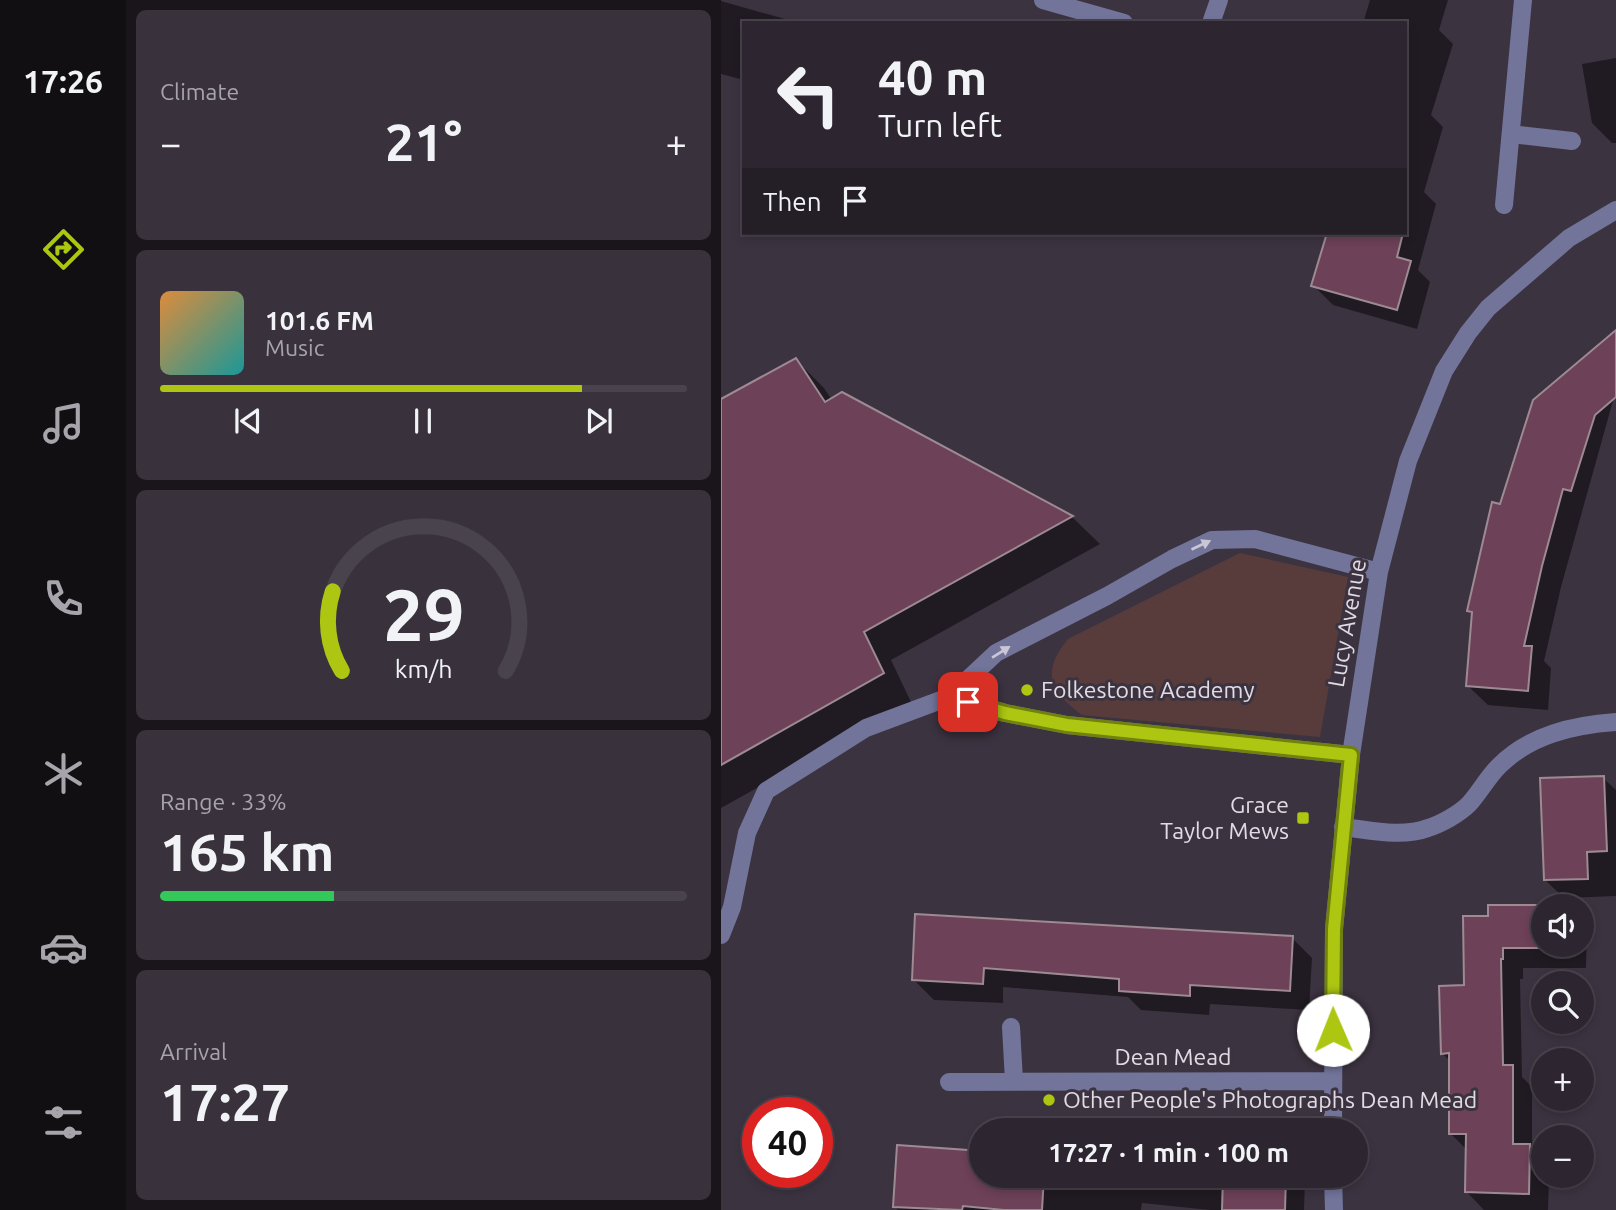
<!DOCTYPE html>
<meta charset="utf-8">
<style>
:root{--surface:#2d2630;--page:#39323c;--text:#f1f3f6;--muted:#a7a5ab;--line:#48434c;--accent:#acc612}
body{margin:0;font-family:Ubuntu,sans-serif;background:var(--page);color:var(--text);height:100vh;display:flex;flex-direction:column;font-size:26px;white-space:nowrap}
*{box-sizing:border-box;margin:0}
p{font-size:23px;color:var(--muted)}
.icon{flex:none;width:38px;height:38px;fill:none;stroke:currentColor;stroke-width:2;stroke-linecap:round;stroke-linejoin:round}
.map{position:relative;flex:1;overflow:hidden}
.details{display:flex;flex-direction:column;gap:10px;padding:10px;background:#19151a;width:595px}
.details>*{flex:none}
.guide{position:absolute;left:21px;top:21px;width:665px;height:214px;border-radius:0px;box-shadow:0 4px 10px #0003,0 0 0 2px var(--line);background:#2d2630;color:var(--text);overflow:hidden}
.buttons{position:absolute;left:810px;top:894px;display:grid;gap:14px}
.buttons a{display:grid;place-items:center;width:63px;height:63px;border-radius:50%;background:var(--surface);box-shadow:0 4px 10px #0003,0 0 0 2px var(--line);font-size:35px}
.speed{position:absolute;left:21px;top:1097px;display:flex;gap:14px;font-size:35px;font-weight:700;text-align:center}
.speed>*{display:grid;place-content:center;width:91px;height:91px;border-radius:50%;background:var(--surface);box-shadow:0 4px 10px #0003,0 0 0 2px var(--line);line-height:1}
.speed .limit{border:10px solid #d22;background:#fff;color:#111}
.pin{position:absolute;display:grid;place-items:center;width:60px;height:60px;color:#fff;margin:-30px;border-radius:14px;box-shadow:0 4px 10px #0006}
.me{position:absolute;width:77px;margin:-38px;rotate:359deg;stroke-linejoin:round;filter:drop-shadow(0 0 5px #0008)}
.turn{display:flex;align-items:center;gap:24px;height:147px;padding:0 21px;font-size:32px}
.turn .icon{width:91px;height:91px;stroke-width:2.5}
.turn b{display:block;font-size:49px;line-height:60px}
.then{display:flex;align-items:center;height:66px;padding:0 21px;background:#0003;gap:14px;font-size:26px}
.big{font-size:52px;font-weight:700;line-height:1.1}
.details .tile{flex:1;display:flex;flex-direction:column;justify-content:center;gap:10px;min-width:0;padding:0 24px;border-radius:10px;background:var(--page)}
.details .dial{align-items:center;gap:0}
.dial svg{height:182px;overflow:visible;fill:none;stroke:var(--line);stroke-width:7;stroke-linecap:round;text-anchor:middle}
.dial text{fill:var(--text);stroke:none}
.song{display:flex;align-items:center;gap:21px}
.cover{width:84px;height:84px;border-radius:10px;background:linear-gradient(135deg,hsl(30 70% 55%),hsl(180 70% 35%))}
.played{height:7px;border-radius:4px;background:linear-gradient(90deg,var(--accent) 80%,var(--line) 80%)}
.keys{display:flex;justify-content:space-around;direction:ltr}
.heat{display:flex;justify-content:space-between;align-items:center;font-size:38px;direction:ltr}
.charge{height:10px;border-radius:5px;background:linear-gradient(90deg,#34c759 33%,var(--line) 0)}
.trip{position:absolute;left:248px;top:1118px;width:399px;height:70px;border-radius:35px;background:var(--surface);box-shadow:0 4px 10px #0003,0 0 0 2px var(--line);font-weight:700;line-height:70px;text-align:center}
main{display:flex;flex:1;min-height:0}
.tab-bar{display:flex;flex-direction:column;width:126px;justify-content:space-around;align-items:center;background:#120f13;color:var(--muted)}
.tab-bar .icon{width:49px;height:49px}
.tab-bar .current{color:var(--accent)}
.tab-bar b{font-size:32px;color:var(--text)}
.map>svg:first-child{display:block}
.green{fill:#583c3b}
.shadow{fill:#0007}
.building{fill:#6d4158;stroke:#9d8a93;stroke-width:2}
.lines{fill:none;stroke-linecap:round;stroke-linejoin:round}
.minor{stroke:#72749a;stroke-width:18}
.oneway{fill:#cbc6d5}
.route-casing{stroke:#70810c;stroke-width:18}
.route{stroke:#acc612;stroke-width:12}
.poi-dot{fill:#acc612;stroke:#3c3340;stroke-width:2.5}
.labels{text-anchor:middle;stroke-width:6;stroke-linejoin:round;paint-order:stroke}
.street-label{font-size:23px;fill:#e1dbe4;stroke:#3c3340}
.poi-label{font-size:23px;fill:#e1dbe4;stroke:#3c3340;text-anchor:start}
</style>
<main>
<nav class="tab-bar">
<b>17:26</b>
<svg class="icon current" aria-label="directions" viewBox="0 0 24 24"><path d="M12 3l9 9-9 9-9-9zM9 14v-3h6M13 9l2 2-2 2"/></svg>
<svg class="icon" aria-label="music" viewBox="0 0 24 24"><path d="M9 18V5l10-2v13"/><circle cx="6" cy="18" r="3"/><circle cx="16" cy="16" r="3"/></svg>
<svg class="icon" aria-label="phone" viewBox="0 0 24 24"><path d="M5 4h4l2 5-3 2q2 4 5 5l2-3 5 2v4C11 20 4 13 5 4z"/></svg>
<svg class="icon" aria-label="climate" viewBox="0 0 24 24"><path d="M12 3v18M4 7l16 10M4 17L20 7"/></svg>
<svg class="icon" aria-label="car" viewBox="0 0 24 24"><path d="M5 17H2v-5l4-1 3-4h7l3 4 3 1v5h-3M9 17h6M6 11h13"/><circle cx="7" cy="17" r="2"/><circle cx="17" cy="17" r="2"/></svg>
<svg class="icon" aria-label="filters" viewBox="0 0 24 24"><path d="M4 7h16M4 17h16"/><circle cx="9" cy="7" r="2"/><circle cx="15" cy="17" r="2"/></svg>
</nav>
<section class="details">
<div class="tile"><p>Climate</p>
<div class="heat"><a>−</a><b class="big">21°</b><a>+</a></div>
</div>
<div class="tile">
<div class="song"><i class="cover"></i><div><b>101.6 FM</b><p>Music</p></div></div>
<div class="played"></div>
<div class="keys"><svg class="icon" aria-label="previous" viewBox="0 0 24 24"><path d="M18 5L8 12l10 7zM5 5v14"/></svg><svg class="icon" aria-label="pause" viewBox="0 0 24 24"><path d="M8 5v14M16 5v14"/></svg><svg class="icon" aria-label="next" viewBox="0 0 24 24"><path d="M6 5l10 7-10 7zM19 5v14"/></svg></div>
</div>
<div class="tile dial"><svg viewBox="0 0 100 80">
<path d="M14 69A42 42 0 1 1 86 69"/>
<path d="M14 69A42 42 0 0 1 10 34" stroke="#acc612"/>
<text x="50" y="56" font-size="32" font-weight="700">29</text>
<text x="50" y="72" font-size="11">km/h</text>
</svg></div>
<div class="tile"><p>Range · 33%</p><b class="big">165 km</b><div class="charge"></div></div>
<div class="tile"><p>Arrival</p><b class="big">17:27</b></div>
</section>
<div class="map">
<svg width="895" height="1210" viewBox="0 0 895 1210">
<rect width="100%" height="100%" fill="#3c3340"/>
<path class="green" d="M519,553L627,577L599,737L361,715C328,691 320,672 347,639Z"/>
<path class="shadow" d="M649,0H727L718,30L732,44L710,115L722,127L703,192L715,204L697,270L709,282L696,329L612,305L592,285L608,233H684V23H642Z
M0,1L78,23H23V80L0,74Z
M895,58V143H891L871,123L861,64Z
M895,354V390L840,587L823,661L830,668L827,710L767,705L746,685L752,615L748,610L780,506Z
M75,360L103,388L111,400L121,394L351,517L379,544L170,660L190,702L0,808V401Z
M882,778L895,790V896L843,898L824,880Z
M769,906L822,907V945H861V922L866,927L865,968H802V979H799L801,1077L811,1087V1149L822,1160V1176H828L827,1210H763L745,1191L746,1150L730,1134L729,1061L721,1053L769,917Z
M196,915L571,938L591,958L588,1010L489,1004L488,1015L420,1010L407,997L282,987V1003L213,1000L193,980Z
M504,1124L555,1125L561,1130H504Z
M259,1148L261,1176H584L583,1210H489L421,1203L420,1210H177L174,1207L259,1153Z"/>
<path class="building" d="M606,233H682L676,257L690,261L676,310L590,286Z
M895,330V397L874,415L850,491L842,489L821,566L803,646H811L807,691L745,686L751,612L746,611L759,554L771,502L779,504L812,400Z
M75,358L104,402L121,392L352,516L143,632L163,673L0,765V399Z
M883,776L886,851L866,852L867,879L823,880L819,778Z
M767,905H847L822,906V945H846V948H782V959H780L782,1065H792V1144H809L808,1194L744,1192L745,1134H728V1053L720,1054L718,986L743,985L742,916H767Z
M194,914L572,936L569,991L469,985V996L398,991V979L263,968L262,984L191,980Z
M503,1123H556L555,1130H502Z
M176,1145L261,1151V1176H323L321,1210H283L242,1206L241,1210L172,1207Z
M502,1176H565L564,1210H501Z"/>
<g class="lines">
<path class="minor" d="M322,0L403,23
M490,23L498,0
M790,134L851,141
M783,205L802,0
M228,697L284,713L346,725L630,755
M622,827C649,830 680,838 707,828C720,824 738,814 748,804C759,792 766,778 778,766C809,735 852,725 895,722
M0,935L11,907L26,833L45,791L145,728L228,697L275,653L386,596L451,559L491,540L534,539L658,572
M290,1027L293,1081
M228,1082L612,1081
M612,1130L613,929L630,755L658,572L687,461L723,371L747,333L767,308L848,238L895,210
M612,1176L613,1210"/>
</g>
<defs><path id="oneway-solid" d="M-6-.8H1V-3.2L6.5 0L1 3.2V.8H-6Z" transform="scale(1.75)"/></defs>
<g class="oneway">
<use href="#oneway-solid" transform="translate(480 545) rotate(-25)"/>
<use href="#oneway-solid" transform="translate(280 652) rotate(-32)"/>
</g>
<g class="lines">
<defs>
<path id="route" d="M247,702L284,713L346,725L630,755L613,929L612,1030"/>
</defs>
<use href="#route" class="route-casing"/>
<use href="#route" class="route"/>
</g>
<g class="poi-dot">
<circle cx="306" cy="690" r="7"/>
<rect x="575" y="811" width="14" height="14" rx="3.5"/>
<circle cx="328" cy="1100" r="7"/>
</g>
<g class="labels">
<g class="street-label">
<text transform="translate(626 623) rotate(-80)" y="8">Lucy Avenue</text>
<text x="452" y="1065">Dean Mead</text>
</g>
<g class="poi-label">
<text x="320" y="698">Folkestone Academy</text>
<text x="568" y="813" text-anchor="end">Grace<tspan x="568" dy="26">Taylor Mews</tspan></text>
<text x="342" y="1108">Other People's Photographs Dean Mead</text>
</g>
</g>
</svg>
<div class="buttons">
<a><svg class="icon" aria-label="sound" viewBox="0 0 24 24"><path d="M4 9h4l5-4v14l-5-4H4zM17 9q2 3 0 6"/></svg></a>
<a><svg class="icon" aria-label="search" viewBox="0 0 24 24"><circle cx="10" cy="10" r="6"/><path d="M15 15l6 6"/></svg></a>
<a>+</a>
<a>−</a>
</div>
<div class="speed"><div class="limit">40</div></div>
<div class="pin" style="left:247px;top:702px;background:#d93025"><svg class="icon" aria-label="arrive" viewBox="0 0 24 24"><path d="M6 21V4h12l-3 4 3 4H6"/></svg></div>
<svg class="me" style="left:612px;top:1030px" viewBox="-20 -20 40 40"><circle r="19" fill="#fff"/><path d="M0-13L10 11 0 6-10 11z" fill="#acc612"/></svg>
<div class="trip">17:27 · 1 min · 100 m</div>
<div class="guide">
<div class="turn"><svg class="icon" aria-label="left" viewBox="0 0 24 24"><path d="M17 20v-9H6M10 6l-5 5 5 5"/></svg><div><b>40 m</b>Turn left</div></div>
<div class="then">Then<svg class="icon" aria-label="arrive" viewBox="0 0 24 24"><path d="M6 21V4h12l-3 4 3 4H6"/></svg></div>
</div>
</div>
</main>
